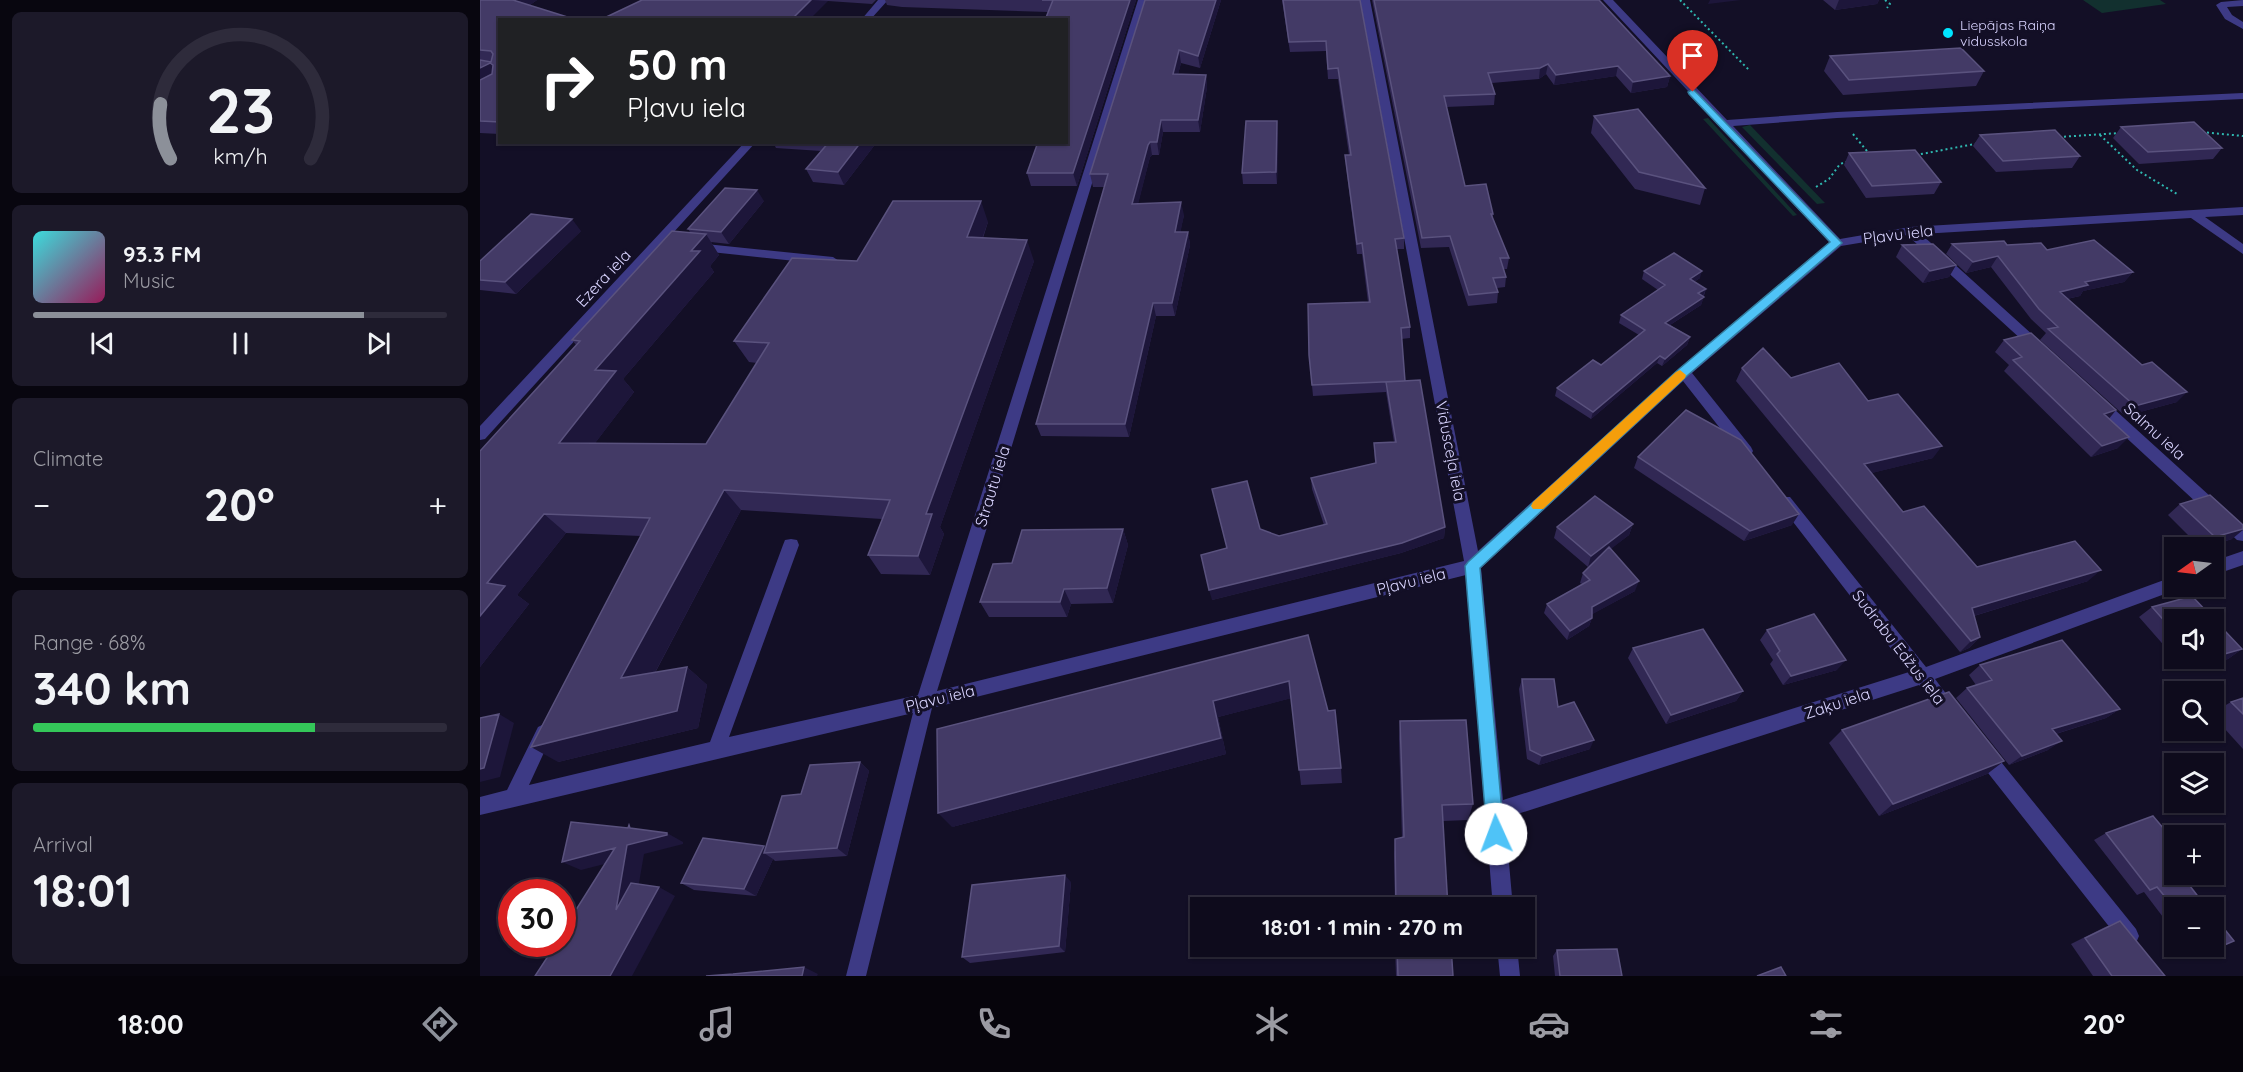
<!DOCTYPE html>
<meta charset="utf-8">
<style>
:root{--surface:#0e0b1c;--page:#1c1929;--text:#f1f3f6;--muted:#9b9ba3;--line:#2e2b3b;--accent:#8c9099}
body{margin:0;font-family:Quicksand,sans-serif;background:var(--page);color:var(--text);height:100vh;display:flex;flex-direction:column;font-size:22px;white-space:nowrap}
*{box-sizing:border-box;margin:0}
p{font-size:20px;color:var(--muted)}
.icon{flex:none;width:33px;height:33px;fill:none;stroke:currentColor;stroke-width:2;stroke-linecap:round;stroke-linejoin:round}
.map{position:relative;flex:1;overflow:hidden}
.sheet{display:flex;flex-direction:column;gap:12px;padding:12px;background:#08060f;width:480px}
.sheet>*{flex:none}
.banner{position:absolute;left:18px;top:18px;width:570px;height:126px;border-radius:0px;box-shadow:0 2px 4px #0004,0 0 0 2px var(--line);background:#202124;color:#fff;overflow:hidden}
.needle{width:39px;rotate:256deg}
.buttons{position:absolute;left:1684px;top:537px;display:grid;gap:12px}
.buttons a{display:grid;place-items:center;width:60px;height:60px;border-radius:0px;background:var(--surface);box-shadow:0 2px 4px #0004,0 0 0 2px var(--line);font-size:30px}
.speed{position:absolute;left:18px;top:879px;display:flex;gap:12px;font-size:30px;font-weight:700;text-align:center}
.speed>*{display:grid;place-content:center;width:78px;height:78px;border-radius:50%;background:var(--surface);box-shadow:0 2px 4px #0004,0 0 0 2px var(--line);line-height:1}
.speed .limit{border:9px solid #d22;background:#fff;color:#111}
.pin{position:absolute;display:grid;place-items:center;width:51px;height:51px;color:#fff;margin:-62px -26px;border-radius:50% 50% 50% 0;rotate:-45deg;box-shadow:0 0 6px #0007}
.pin .icon{rotate:45deg}
.me{position:absolute;width:66px;margin:-33px;rotate:358deg;stroke-linejoin:round;filter:drop-shadow(0 0 4px #0008)}
.turn{display:flex;align-items:center;gap:21px;height:126px;padding:0 30px;font-size:27px}
.turn .icon{width:78px;height:78px;stroke-width:2.5}
.turn b{display:block;font-size:42px;line-height:51px}
.big{font-size:45px;font-weight:800;line-height:1.1}
.sheet .tile{flex:1;display:flex;flex-direction:column;justify-content:center;gap:9px;min-width:0;padding:0 21px;border-radius:9px;background:var(--page)}
.sheet .dial{align-items:center;gap:0}
.dial svg{height:156px;overflow:visible;fill:none;stroke:var(--line);stroke-width:7;stroke-linecap:round;text-anchor:middle}
.dial text{fill:var(--text);stroke:none}
.song{display:flex;align-items:center;gap:18px}
.cover{width:72px;height:72px;border-radius:9px;background:linear-gradient(135deg,hsl(180 70% 55%),hsl(330 70% 35%))}
.played{height:6px;border-radius:3px;background:linear-gradient(90deg,var(--accent) 80%,var(--line) 80%)}
.keys{display:flex;justify-content:space-around;direction:ltr}
.heat{display:flex;justify-content:space-between;align-items:center;font-size:33px;direction:ltr}
.charge{height:9px;border-radius:4px;background:linear-gradient(90deg,#34c759 68%,var(--line) 0)}
.trip{position:absolute;left:710px;top:897px;width:345px;height:60px;border-radius:0px;background:var(--surface);box-shadow:0 2px 4px #0004,0 0 0 2px var(--line);font-weight:800;line-height:60px;text-align:center}
.dock{display:flex;height:96px;justify-content:space-around;align-items:center;background:#06040b;color:var(--muted)}
.dock .icon{width:42px;height:42px}
.dock .selected{color:var(--accent)}
.dock b{font-size:27px;color:var(--text)}
main{display:flex;flex:1;min-height:0}
.map>svg:first-child{display:block}
.green{fill:#12302f}
.lines{fill:none;stroke-linecap:round;stroke-linejoin:round}
.path{stroke:#2fb8b0;stroke-width:2;stroke-dasharray:2 3;stroke-linecap:butt}
.minor{fill:#3d3a85;fill-rule:evenodd}
.wall{fill:#312854}
.shaded-wall{fill:#1d163a}
.building{fill:#433a66;stroke:#5a527e;stroke-width:1.5}
.route{fill:#4fc3f7;stroke:#337fa1;stroke-width:1.5}
.slow{fill:#f59e0b}
.poi-dot{fill:#00e5ff;stroke:#130f26;stroke-width:2}
.labels{text-anchor:middle;stroke-width:6;stroke-linejoin:round;paint-order:stroke}
.far-poi-label{font-size:14px;fill:#d9d4ff;stroke:#130f26;text-anchor:start}
.street-label{font-size:16px;fill:#d9d4ff;stroke:#130f26}
</style>
<main>
<section class="sheet">
<div class="tile dial"><svg viewBox="0 0 100 80">
<path d="M14 69A42 42 0 1 1 86 69"/>
<path d="M14 69A42 42 0 0 1 9 41" stroke="#8c9099"/>
<text x="50" y="56" font-size="32" font-weight="700">23</text>
<text x="50" y="72" font-size="11">km/h</text>
</svg></div>
<div class="tile">
<div class="song"><i class="cover"></i><div><b>93.3 FM</b><p>Music</p></div></div>
<div class="played"></div>
<div class="keys"><svg class="icon" aria-label="previous" viewBox="0 0 24 24"><path d="M18 5L8 12l10 7zM5 5v14"/></svg><svg class="icon" aria-label="pause" viewBox="0 0 24 24"><path d="M8 5v14M16 5v14"/></svg><svg class="icon" aria-label="next" viewBox="0 0 24 24"><path d="M6 5l10 7-10 7zM19 5v14"/></svg></div>
</div>
<div class="tile"><p>Climate</p>
<div class="heat"><a>−</a><b class="big">20°</b><a>+</a></div>
</div>
<div class="tile"><p>Range · 68%</p><b class="big">340 km</b><div class="charge"></div></div>
<div class="tile"><p>Arrival</p><b class="big">18:01</b></div>
</section>
<div class="map">
<svg width="1763" height="976" viewBox="0 0 1763 976">
<rect width="100%" height="100%" fill="#130f26"/>
<path class="green" d="M1603,0H1680L1686,4L1622,13Z
M1228,118L1317,215L1313,216L1223,119Z
M1270,125L1345,203L1337,204L1262,127Z"/>
<g class="lines">
<path class="path" d="M1200,0L1270,71
M1405,0L1410,4L1407,8
M1722,132L1763,136
M1373,134L1391,156
M1620,135L1657,170L1697,194
M1579,137L1640,133
M1436,155L1500,143
M1336,187L1349,179L1360,164L1369,161"/>
<path class="minor" d="M398,0H408L390,20H381Z
M658,0H668L457,691L984,561L880,0H890L998,551L1199,369L1350,243L1123,0H1133L1247,120L1357,112L1763,93V99L1357,118L1253,126L1360,239L1430,227L1763,207V215L1725,217L1763,244V254L1711,218L1441,234L1564,345L1566,348L1564,351H1554L1427,235L1361,246L1212,373L1271,447L1273,451L1271,455H1261L1203,381L1001,568L1023,800L1429,672L1300,505L1297,501L1300,497H1310L1446,667L1695,576V586L1701,588L1455,679L1479,711L1476,717L1470,719L1464,717L1439,685L1025,818L1033,908H1013L986,575L452,708L386,976H366L433,713L0,815V797L27,790L58,727L64,724L70,727L73,733L49,785L230,742L303,545L305,540L311,539L317,540L319,545L249,737L438,695Z
M1763,0V6L1747,7L1752,15L1763,22V29L1745,19L1736,5L1741,2Z
M265,142H276L5,439L0,440V426Z
M216,243L353,257L359,261L353,265L212,250V244Z
M1618,398L1623,399L1763,526V541L1757,540L1613,407L1611,403L1613,399Z
M1763,551V565L1734,575V561Z
M1503,744L1509,747L1656,929L1659,936L1656,943L1649,946L1642,943L1497,759L1494,753L1497,747Z
M1017,946H1037L1040,976H1020Z"/>
</g>
<path class="wall" d="M0,0H57L50,5L20,20V134L0,133Z
M162,0H396L392,4L348,1Z
M405,0H656L597,186H551L547,173L586,142L568,12L422,7L407,5Z
M665,0H741L720,68L701,63L698,74L726,75L727,87L720,132H683L679,155H672L670,157L658,203L704,215L700,232H708L710,245L695,316H676L649,437L561,436L556,424L625,187H613L610,174Z
M802,0H880L924,238V249H917L930,327V338L921,339L925,381L965,527L964,538L921,553L732,600L747,548L732,489L780,529L799,536L844,525L832,489L831,478L895,463L894,443L914,442L906,392L833,396L829,355L888,302L882,254H877L866,166L865,155H869L858,79H848L846,51L810,52Z
M892,0H1119L1190,76L1187,87L1151,93L1136,76L1074,85L1066,74L1059,79L1012,83L1015,94L1014,105L966,107L985,186L1013,214V219L1029,258L1027,269H1024L1026,277L1025,287L1017,288L1018,292L1017,303L988,306L969,247L941,248Z
M1343,0H1399L1397,4L1355,10Z
M1350,56L1504,71L1496,86L1363,95L1344,71Z
M1114,116L1225,188L1220,205L1155,189L1111,133Z
M1641,127L1742,148L1733,159L1659,164L1633,138Z
M798,132L797,184H763L762,173Z
M1500,135L1600,156L1592,168L1516,172L1493,146Z
M293,142H397L364,185L333,182L326,169L341,151L296,148Z
M1369,153L1461,182L1454,194L1386,198L1364,165Z
M284,201L249,244L231,242L239,255L230,266L234,272L143,379L154,392L115,443L226,444L277,363L269,362L254,341L377,261L508,222L503,238L554,261L460,527L464,534L450,575L401,574L388,555L402,519L261,510L175,673L207,667L227,685L218,728L78,762L161,536L86,533L37,595L49,604L0,667V451L96,345L92,340L210,232L208,229Z
M101,231L36,294L0,290V261Z
M1472,244L1527,245L1567,250L1653,272L1644,282L1603,291L1600,296L1587,299L1697,402L1645,416L1560,340L1566,333L1551,319L1511,267L1486,273L1466,254Z
M1422,245L1476,265L1469,277L1443,283L1416,257Z
M1164,271L1220,278L1214,282L1226,289L1221,305L1190,325L1210,337L1207,345L1182,366L1177,363L1111,419L1075,396L1077,388L1121,365L1159,335L1139,323L1141,315L1178,290L1162,279Z
M1524,340L1636,410L1629,419L1638,448L1611,457L1524,371L1529,365L1515,352Z
M1262,368L1311,378L1388,401L1453,458L1391,473L1423,512L1497,567L1608,581L1494,616L1500,637L1489,648L1480,652L1256,381Z
M1158,457L1312,525L1264,541L1154,468Z
M1700,504L1752,539L1724,548H1721L1688,515Z
M1153,524L1149,535L1130,549L1155,591L1112,614V618L1109,626L1087,640L1064,613L1067,604L1102,584L1100,583L1103,573L1116,560L1108,567L1074,538L1077,527Z
M643,529L648,545L633,603L591,604L587,617H509L500,602L532,563Z
M1672,607L1762,649L1748,659L1706,671L1696,658H1734L1695,620V658L1659,617Z
M1287,630L1357,670L1303,685L1290,664L1293,660L1280,640Z
M828,635L861,768L862,783L821,785L811,698L738,717L746,754L472,827Z
M1153,648L1263,691L1256,701L1186,724L1148,658Z
M1500,665L1640,709L1626,718L1576,734L1568,750L1529,765L1476,698L1487,688L1496,685L1489,675Z
M1042,679L1110,749L1059,765L1047,759L1039,689Z
M1763,698V749L1734,717V712L1751,702Z
M920,721L993,804L988,820L963,821L968,908H915L914,854L915,839L922,838L919,739Z
M1362,730L1524,761L1507,774L1399,816L1349,743Z
M380,762L389,771L367,856L295,861L293,859L276,896L214,890L201,883L284,846L286,847L321,794Z
M1626,833L1704,878L1695,908V933L1664,892L1657,895L1614,840Z
M591,882L585,952L490,963L482,957Z
M1640,921L1685,976H1613L1591,944L1625,927Z
M915,946H971L973,976H916Z
M1706,946H1734L1728,952L1713,957Z
M1077,950L1142,976H1075L1073,956Z"/>
<path class="shaded-wall" d="M32,0H57L40,12Z
M331,0L348,1L329,20H311Z
M650,0H656L597,186L593,173Z
M736,0H741L720,68L718,56Z
M1230,0H1261L1228,4Z
M1359,0H1399L1397,4L1355,10Z
M699,50L701,63L695,87L693,74Z
M10,63L19,76L0,85V68Z
M1068,64L1066,74L1059,79L1060,68Z
M1138,66L1136,76L1074,85L1076,75Z
M726,75L727,87L720,132L718,120Z
M1190,76L1187,87L1151,93L1153,82Z
M681,120L683,132L679,155L677,142Z
M797,121L798,132L797,184L796,172Z
M381,142H397L364,185L358,172Z
M670,142L672,155L670,157L655,217L652,204L668,145Z
M277,190L284,201L249,244L241,232Z
M501,201L508,222L495,258L487,237Z
M701,202L704,215L698,245L695,232Z
M92,219L101,231L36,294L25,282Z
M708,232L710,245L695,316L692,303Z
M226,234L239,255L230,266L234,272L143,379L154,392L100,463L79,443L115,370Z
M547,240L554,261L460,527L464,534L450,575L438,556L446,514Z
M1518,256L1511,267L1486,273L1493,262Z
M1476,265L1469,277L1443,283L1450,271Z
M1222,271L1220,278L1207,286L1210,279Z
M1653,272L1644,282L1603,291L1600,296L1572,302L1580,292L1605,282Z
M1226,289L1223,296L1218,293Z
M1224,297L1221,305L1182,330L1185,323Z
M673,303L676,316L649,437L645,424Z
M1210,337L1207,345L1182,366L1185,359Z
M1180,356L1177,363L1111,419L1113,412Z
M1707,392L1697,402L1645,416L1655,406Z
M1636,410L1626,422L1624,414Z
M1649,437L1638,448L1611,457L1622,446Z
M1462,446L1453,458L1376,477L1384,464Z
M244,490L261,510L163,695L141,678Z
M64,514L86,533L37,595L49,604L0,667V616L7,583Z
M1319,514L1312,525L1264,541L1270,531Z
M1153,524L1149,535L1108,567L1111,556Z
M965,527L964,538L921,553L732,600L729,590Z
M643,529L648,545L633,603L627,588Z
M1763,529V530L1752,539L1722,548L1735,537Z
M1621,570L1608,581L1480,620L1492,608Z
M1159,581L1155,591L1109,616L1112,607Z
M584,589L591,604L587,617L580,602Z
M1112,618L1109,626L1087,640L1090,631Z
M1500,637L1489,648L1480,652L1491,641Z
M1762,649L1748,659L1706,671L1720,661L1729,658H1734V657Z
M1366,660L1357,670L1303,685L1311,676Z
M207,667L227,685L218,728L78,762L51,747Z
M809,681L812,698L738,717L746,754L472,827L458,813L733,701Z
M1263,691L1256,701L1186,724L1191,715Z
M1640,709L1626,718L1559,739L1572,729Z
M19,714L34,723L20,777L0,782V769Z
M1114,740L1110,749L1059,765L1062,756Z
M1582,741L1568,750L1529,765L1542,756Z
M1524,761L1507,774L1399,816L1413,804Z
M380,762L389,771L367,856L357,848Z
M187,833L203,842V844L164,854L153,918L136,910L144,859L101,870L82,862L147,845Z
M284,846L295,853H284L293,859L276,896L264,889Z
M585,875L591,882L585,952L579,946Z
M179,887L195,896L152,976H130Z
M324,967L338,974L337,976H322Z"/>
<path class="building" d="M0,0H33L97,20H20V122L0,121V80L12,74L13,65L10,63L0,68V60L11,62L13,54L11,51L0,50Z
M162,0H331L311,20H120Z
M562,0H650L593,173H547L558,142H586V20H565L573,0Z
M665,0H736L718,56L699,50L693,74L726,75L718,120H681L677,142H670L668,145L652,204L701,202L695,232H708L692,303H673L645,424H556L628,174H610Z
M803,0H880L924,238L915,239L930,327L921,328L925,381L832,385L829,355L828,304L890,302L882,243L877,244L865,155H871L858,68L848,69L846,41L809,42Z
M894,0H1119L1190,76L1153,82L1138,66L1076,75L1068,64L1060,68L1008,73L1015,94L964,96L985,186L1006,184L1013,214H1011L1029,258H1020L1026,277L1013,278L1018,292L989,295L970,236L942,238Z
M1481,48L1504,71L1369,80L1350,56Z
M1158,109L1225,188L1159,172L1114,116Z
M766,121H797L796,172L762,173Z
M1714,122L1742,148L1668,152L1641,127Z
M1575,130L1600,156L1523,161L1500,135Z
M349,142H381L358,172L326,169Z
M1435,150L1461,182L1392,186L1369,153Z
M245,188L277,190L241,232L208,229Z
M413,201H501L487,237L547,240L446,514H452L438,556L388,555L410,500L244,490L141,678L207,667L197,711L51,747L170,518L64,514L7,583L25,586L0,616V451L100,341L92,340L192,231L226,234L211,251H220L115,370L136,371L79,443L226,444L289,343L254,341L312,258L377,261Z
M51,214L92,219L25,282L0,280V261Z
M1614,240L1653,272L1605,282L1608,285L1580,292L1662,365L1672,362L1707,392L1655,406L1568,329L1578,327L1559,309L1518,256L1493,262L1472,244L1524,241L1527,245L1561,243L1567,250Z
M1453,244L1476,265L1450,271L1422,245Z
M1194,253L1222,271L1210,279L1226,289L1218,293L1224,297L1185,323L1210,337L1185,359L1180,356L1113,412L1077,388L1113,360L1121,365L1165,330L1141,315L1185,285L1164,271Z
M1551,333L1636,410L1624,414L1649,437L1622,446L1533,360L1542,357L1524,340Z
M1283,348L1311,378L1359,363L1388,401L1418,394L1462,446L1384,464L1423,512L1444,506L1497,567L1595,541L1621,570L1492,608L1500,637L1491,641L1262,368Z
M940,380L965,527L922,543L729,590L721,555L747,548L732,489L767,481L780,529L799,536L847,524L831,478L896,463L894,443L916,442L906,382Z
M1206,410L1261,440L1319,514L1270,531L1158,457Z
M1730,495L1763,525V529L1735,537L1700,504Z
M1115,496L1153,524L1111,556L1077,527Z
M643,529L627,588L584,589L580,602H500L513,564L532,563L542,530Z
M1129,547L1159,581L1112,607V618L1090,631L1067,604L1110,580L1103,573Z
M1712,596L1762,649L1734,657V620H1695V633L1672,607Z
M1334,614L1366,660L1311,676L1297,654L1300,651L1287,630Z
M1223,629L1263,691L1191,715L1153,648Z
M828,635L848,711L855,710L861,768L819,770L809,681L733,701L741,738L458,813L457,729Z
M1582,640L1640,709L1572,729L1582,741L1542,756L1487,688L1512,680L1500,665Z
M1718,658H1729L1720,661Z
M1042,679H1074L1078,707L1094,702L1114,740L1062,756L1050,750Z
M1469,692L1524,761L1413,804L1362,730Z
M1763,698V714L1751,702Z
M19,714L4,768L0,769V718Z
M986,720L993,804L962,805L968,908H916L915,839L924,837L920,721Z
M380,762L357,848L284,853L302,796L321,794L330,765Z
M1673,816L1695,842V874H1710L1703,877L1727,908H1695V909L1677,887L1670,890L1626,833Z
M91,822L148,828L149,825L150,828L187,833V835L147,845L136,910L151,883L179,887L130,976H55L76,944H82V932L135,848L82,862Z
M223,838L284,846L264,889L201,883Z
M585,875L579,946L482,957L492,885Z
M1734,916L1754,941L1728,952L1724,946H1734Z
M1640,921L1685,976H1632L1605,938Z
M917,946H971L973,976H918Z
M1137,949L1142,976H1080L1077,950Z
M324,967L322,976H226L253,974Z
M1301,967L1306,976H1277Z"/>
<path class="route" d="M1213,89L1362,243L1208,375L1000,568L1024,834L1022,840L1016,842L1009,840L1007,834L985,566L988,562L1199,369L1350,242L1209,94L1208,92Z"/>
<path class="slow" d="M1200,370L1206,375L1205,378L1063,509H1053L1051,506L1053,502L1196,372Z"/>
<circle class="poi-dot" cx="1468" cy="33" r="6"/>
<g class="labels">
<g class="far-poi-label">
<text x="1480" y="30">Liepājas Raiņa<tspan x="1480" dy="16">vidusskola</tspan></text>
</g>
<g class="street-label">
<text transform="translate(1418 234) rotate(-7)" y="6">Pļavu iela</text>
<text transform="translate(123 278) rotate(-47)" y="6">Ezera iela</text>
<text transform="translate(1675 431) rotate(42)" y="6">Salmu iela</text>
<text transform="translate(971 451) rotate(79)" y="6">Vidusceļa iela</text>
<text transform="translate(512 486) rotate(-73)" y="6">Strautu iela</text>
<text transform="translate(931 581) rotate(-14)" y="6">Pļavu iela</text>
<text transform="translate(1419 647) rotate(52)" y="6">Sudrabu Edžus iela</text>
<text transform="translate(460 698) rotate(-14)" y="6">Pļavu iela</text>
<text transform="translate(1357 703) rotate(-18)" y="6">Zaķu iela</text>
</g>
</g>
</svg>
<div class="buttons">
<a><svg class="needle" viewBox="-14 -14 28 28"><path d="M0-13l5 13h-10z" fill="#e53935"/><path d="M0 13l5-13h-10z" fill="#9b9ba3"/></svg></a>
<a><svg class="icon" aria-label="sound" viewBox="0 0 24 24"><path d="M4 9h4l5-4v14l-5-4H4zM17 9q2 3 0 6"/></svg></a>
<a><svg class="icon" aria-label="search" viewBox="0 0 24 24"><circle cx="10" cy="10" r="6"/><path d="M15 15l6 6"/></svg></a>
<a><svg class="icon" aria-label="layers" viewBox="0 0 24 24"><path d="M12 4l9 5-9 5-9-5zM3 14l9 5 9-5"/></svg></a>
<a>+</a>
<a>−</a>
</div>
<div class="speed"><div class="limit">30</div></div>
<div class="pin" style="left:1213px;top:92px;background:#d93025"><svg class="icon" aria-label="arrive" viewBox="0 0 24 24"><path d="M6 21V4h12l-3 4 3 4H6"/></svg></div>
<svg class="me" style="left:1016px;top:834px" viewBox="-20 -20 40 40"><circle r="19" fill="#fff"/><path d="M0-13L10 11 0 6-10 11z" fill="#4fc3f7"/></svg>
<div class="trip">18:01 · 1 min · 270 m</div>
<div class="banner">
<div class="turn"><svg class="icon" aria-label="right" viewBox="0 0 24 24"><path d="M7 20v-9h11M14 6l5 5-5 5"/></svg><div><b>50 m</b>Pļavu iela</div></div>
</div>
</div>
</main>
<nav class="dock">
<b>18:00</b>
<svg class="icon selected" aria-label="directions" viewBox="0 0 24 24"><path d="M12 3l9 9-9 9-9-9zM9 14v-3h6M13 9l2 2-2 2"/></svg>
<svg class="icon" aria-label="music" viewBox="0 0 24 24"><path d="M9 18V5l10-2v13"/><circle cx="6" cy="18" r="3"/><circle cx="16" cy="16" r="3"/></svg>
<svg class="icon" aria-label="phone" viewBox="0 0 24 24"><path d="M5 4h4l2 5-3 2q2 4 5 5l2-3 5 2v4C11 20 4 13 5 4z"/></svg>
<svg class="icon" aria-label="climate" viewBox="0 0 24 24"><path d="M12 3v18M4 7l16 10M4 17L20 7"/></svg>
<svg class="icon" aria-label="car" viewBox="0 0 24 24"><path d="M5 17H2v-5l4-1 3-4h7l3 4 3 1v5h-3M9 17h6M6 11h13"/><circle cx="7" cy="17" r="2"/><circle cx="17" cy="17" r="2"/></svg>
<svg class="icon" aria-label="filters" viewBox="0 0 24 24"><path d="M4 7h16M4 17h16"/><circle cx="9" cy="7" r="2"/><circle cx="15" cy="17" r="2"/></svg>
<b>20°</b>
</nav>
